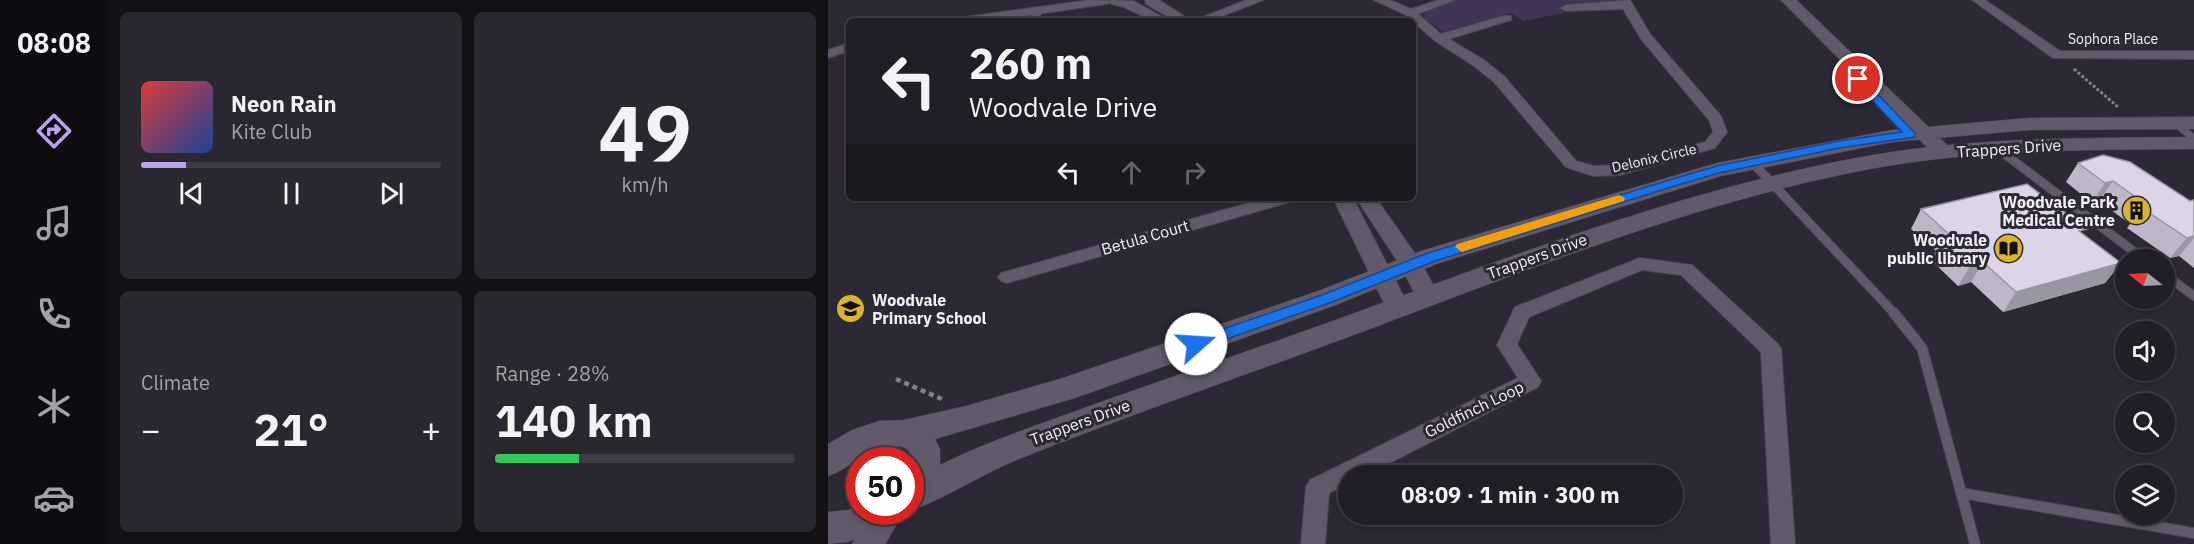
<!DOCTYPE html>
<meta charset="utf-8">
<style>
:root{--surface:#221e28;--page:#2a2730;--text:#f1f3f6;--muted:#a2a2a8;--line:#3f3c45;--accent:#bca0f2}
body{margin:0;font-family:"IBM Plex Sans",sans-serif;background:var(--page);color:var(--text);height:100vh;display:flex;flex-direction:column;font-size:22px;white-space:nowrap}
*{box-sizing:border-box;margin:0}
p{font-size:20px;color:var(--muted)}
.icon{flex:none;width:33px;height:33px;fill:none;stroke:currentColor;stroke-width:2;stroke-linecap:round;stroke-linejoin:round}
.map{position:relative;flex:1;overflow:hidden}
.details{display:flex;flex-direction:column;gap:12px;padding:12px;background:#131016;width:720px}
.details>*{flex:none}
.guide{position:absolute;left:18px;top:18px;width:570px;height:183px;border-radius:9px;box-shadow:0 3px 9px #0003,0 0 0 2px var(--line);background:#221e28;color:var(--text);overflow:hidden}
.needle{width:39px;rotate:288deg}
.fabs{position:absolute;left:1287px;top:249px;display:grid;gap:12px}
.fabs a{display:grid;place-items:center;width:60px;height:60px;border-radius:50%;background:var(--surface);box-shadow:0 3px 9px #0003,0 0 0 2px var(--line);font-size:30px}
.speed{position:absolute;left:18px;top:447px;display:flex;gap:12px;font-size:30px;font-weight:700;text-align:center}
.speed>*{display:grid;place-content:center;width:78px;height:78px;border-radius:50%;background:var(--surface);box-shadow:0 3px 9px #0003,0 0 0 2px var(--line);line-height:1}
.speed .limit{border:9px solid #d22;background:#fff;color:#111}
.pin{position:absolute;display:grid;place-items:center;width:51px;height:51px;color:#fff;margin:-26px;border:3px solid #fff;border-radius:50%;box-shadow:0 2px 6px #0007}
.me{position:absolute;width:66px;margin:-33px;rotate:71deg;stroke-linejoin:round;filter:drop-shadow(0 0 4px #0008)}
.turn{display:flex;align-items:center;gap:21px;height:126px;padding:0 24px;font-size:27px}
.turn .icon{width:78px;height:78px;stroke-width:2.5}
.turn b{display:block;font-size:42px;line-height:51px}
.lanes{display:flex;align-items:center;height:57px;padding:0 24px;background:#0003;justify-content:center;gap:30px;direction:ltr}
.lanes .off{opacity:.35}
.big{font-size:45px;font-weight:700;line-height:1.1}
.details .widget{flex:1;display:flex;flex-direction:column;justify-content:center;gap:9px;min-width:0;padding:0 21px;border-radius:9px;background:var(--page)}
.details .dial{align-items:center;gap:0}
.dial b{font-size:78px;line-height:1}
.song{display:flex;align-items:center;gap:18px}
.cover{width:72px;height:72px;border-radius:9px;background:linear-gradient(135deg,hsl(0 70% 55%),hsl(220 70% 35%))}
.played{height:6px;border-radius:3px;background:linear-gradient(90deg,var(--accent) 15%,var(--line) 15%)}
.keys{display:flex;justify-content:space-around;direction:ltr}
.heat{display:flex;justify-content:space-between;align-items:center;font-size:33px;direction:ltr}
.charge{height:9px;border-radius:4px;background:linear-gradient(90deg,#34c759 28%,var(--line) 0)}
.details .tiles{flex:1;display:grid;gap:12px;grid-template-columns:repeat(2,1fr)}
.trip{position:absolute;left:510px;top:465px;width:345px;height:60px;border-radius:30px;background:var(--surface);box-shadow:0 3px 9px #0003,0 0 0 2px var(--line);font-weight:700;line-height:60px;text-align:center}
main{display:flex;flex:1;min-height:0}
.tab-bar{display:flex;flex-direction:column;width:108px;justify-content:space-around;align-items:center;background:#0e0c10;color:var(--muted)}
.tab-bar .icon{width:42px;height:42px}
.tab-bar .on{color:var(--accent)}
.tab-bar b{font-size:27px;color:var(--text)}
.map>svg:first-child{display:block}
.green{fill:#423455}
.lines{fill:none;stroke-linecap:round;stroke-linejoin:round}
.service-far2-casing{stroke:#4a4652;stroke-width:8}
.service-far1-casing{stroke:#4a4652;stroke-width:10}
.service-casing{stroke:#4a4652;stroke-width:12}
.minor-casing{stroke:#4a4652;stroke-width:2}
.tertiary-casing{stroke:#4a4652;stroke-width:2}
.secondary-casing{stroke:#4a4652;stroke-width:1}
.path-far1{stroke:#837e8a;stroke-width:3;stroke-dasharray:3 2;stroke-linecap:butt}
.path{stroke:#837e8a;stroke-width:4.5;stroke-dasharray:5 4;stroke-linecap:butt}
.service-far2{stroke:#605a6a;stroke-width:7}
.service-far1{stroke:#605a6a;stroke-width:8}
.service{stroke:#605a6a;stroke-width:10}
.minor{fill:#605a6a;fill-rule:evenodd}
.tertiary{fill:#605a6a;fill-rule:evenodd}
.secondary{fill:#605a6a;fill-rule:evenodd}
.wall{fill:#bdb7c7}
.shaded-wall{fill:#9a95a2}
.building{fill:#dcd5e7;stroke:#9a95a2;stroke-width:1.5}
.route{fill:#1a73e8;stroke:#114b97;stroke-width:1.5}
.slow{fill:#f59e0b}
.labels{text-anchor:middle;stroke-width:6;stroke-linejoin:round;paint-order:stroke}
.far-street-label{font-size:14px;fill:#f3eff9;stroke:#2d2835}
.street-label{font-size:16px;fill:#f3eff9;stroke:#2d2835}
.poi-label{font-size:16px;font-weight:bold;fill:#f3eff9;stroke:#2d2835;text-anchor:end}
</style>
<main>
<nav class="tab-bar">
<b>08:08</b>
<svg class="icon on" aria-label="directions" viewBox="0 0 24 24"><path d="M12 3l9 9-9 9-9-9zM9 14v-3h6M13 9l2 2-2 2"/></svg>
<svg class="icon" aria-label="music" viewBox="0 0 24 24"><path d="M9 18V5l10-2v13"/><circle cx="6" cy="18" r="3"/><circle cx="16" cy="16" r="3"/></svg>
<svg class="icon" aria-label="phone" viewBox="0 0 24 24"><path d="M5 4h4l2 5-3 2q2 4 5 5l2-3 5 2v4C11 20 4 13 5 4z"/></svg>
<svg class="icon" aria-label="climate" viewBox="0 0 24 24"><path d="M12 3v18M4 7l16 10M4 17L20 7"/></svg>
<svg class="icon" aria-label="car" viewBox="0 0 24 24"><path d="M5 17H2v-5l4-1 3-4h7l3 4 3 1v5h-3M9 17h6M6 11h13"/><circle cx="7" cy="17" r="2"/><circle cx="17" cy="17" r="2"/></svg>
</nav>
<section class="details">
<div class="tiles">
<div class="widget">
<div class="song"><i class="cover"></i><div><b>Neon Rain</b><p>Kite Club</p></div></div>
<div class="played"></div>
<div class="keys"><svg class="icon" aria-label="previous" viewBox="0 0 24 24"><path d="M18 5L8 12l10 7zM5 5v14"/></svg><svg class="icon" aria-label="pause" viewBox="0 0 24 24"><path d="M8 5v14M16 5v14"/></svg><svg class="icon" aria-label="next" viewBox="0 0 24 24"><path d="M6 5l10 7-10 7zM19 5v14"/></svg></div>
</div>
<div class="widget dial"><b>49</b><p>km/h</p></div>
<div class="widget"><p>Climate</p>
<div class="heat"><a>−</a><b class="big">21°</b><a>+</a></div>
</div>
<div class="widget"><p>Range · 28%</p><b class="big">140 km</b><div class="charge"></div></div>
</div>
</section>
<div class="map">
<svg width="1366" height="544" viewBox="0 0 1366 544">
<rect width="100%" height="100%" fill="#2d2835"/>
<path class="green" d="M629,0H787L777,3L735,6L736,13L695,21L683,13L616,32L595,18L596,13Z"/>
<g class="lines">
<defs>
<path id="service-far2" d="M206,21L210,12
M1347,123L1364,137"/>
<path id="service-far1" d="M1362,136L1366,139
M1170,149L1317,260
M924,162L1067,314
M1336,274L1366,296"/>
<path id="service" d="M1066,313L1094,348L1147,544
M1133,493L1366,533"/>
<path id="minor" d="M262,0L285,1L279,4L162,21H131L137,17Z
M418,0H435L382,21H365Z
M546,0H562L583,9L610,0H627L590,14L613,34L675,16H683V20L621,39L656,60L676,76L748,161L766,166L791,165L877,142L885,132L881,120L813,39L795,9L738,11L732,8L738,5L802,0L822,34L893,116L899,132L887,148L792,175L765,176L738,167L666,82L646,66L607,41L578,15Z
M1144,0H1157L1232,51H1366V59L1225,58Z
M21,43V51L0,58V50Z
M438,198H464L462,202L179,283L173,281L170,277L173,273Z
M812,258L864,265L950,344L953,349L967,544H943L933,352L853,275L814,270L701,317L689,344L713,381L710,387L536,476H520V483L501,493L497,544H473L478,487L482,480L690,378L669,345L687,307Z"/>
<path id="tertiary" d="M282,0L306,1L342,21H324L296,7L283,4Z
M317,0H331L364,21H347L318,4Z
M953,0H968L1123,149L1125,153L1123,157H1109Z
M505,198H525L581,307L577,313L569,316L561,313Z
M528,198H548L592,261L611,296L607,302L599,304L591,302L574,268Z
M43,512H75L57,544H24Z"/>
<path id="secondary" d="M1366,117V129L1201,130L1064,142L893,176L611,263L508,305L247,398L107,439L112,449V465C152,445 193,431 234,416C308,389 383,364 457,338C650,270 843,190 1045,155C1151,137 1259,138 1366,137V149C1258,150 1149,149 1042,169C872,201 709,266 547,327C427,372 305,413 186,461C151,476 118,498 82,511L81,451L75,447C40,443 29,466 0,476V444L24,430L51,421L76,420L138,406L235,378L490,291L593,251L889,163L1064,130L1201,118Z
M32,505V512H72L67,523L20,542L0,544V512L20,510Z"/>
</defs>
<use href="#service-far2" class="service-far2-casing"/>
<use href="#service-far1" class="service-far1-casing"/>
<use href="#service" class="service-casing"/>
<use href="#minor" class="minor-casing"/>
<use href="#tertiary" class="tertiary-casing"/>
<use href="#secondary" class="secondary-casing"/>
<path class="path-far1" d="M1246,69L1290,107"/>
<path class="path" d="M68,379L116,400"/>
<use href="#service-far2" class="service-far2"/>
<use href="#service-far1" class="service-far1"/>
<use href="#service" class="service"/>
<use href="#minor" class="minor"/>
<use href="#tertiary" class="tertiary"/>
<use href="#secondary" class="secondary"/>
</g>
<path class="wall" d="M1250,163L1362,201L1366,200V268L1351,256L1342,258L1299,228L1302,224L1271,201L1264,203L1238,182Z
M1093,209L1255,234L1293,263L1277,283L1175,312L1143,282L1130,286L1103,260L1108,251L1083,229Z"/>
<path class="shaded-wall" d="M1285,181L1271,201L1264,203L1277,183Z
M1366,236V238L1351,256L1342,258L1359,238Z
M1155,262L1143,282L1130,286L1142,266Z
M1293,263L1277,283L1175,312L1188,292Z"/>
<path class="building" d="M1275,155L1302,162L1362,201L1366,200V236L1359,238L1314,208L1319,205L1285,181L1277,183L1250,163Z
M1199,184L1259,229L1251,231L1293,263L1188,292L1155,262L1142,266L1114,240L1124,237L1093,209Z"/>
<path class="route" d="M1026,77H1033L1087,133V137L1011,148L891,173L853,184L607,261L504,302L373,348H363L360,344L363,340L494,295L597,254L845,179L889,166L1011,141L1074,132L1026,81Z"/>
<path class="slow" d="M791,195L797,198L796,201L634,252L627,247L629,244Z"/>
<defs>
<symbol id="building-disc" viewBox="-11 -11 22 22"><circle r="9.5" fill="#dab333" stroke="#2d2835"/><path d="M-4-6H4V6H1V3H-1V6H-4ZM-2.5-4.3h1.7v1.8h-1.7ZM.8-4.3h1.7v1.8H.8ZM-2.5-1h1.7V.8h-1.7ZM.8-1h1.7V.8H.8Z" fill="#111"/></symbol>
<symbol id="library-disc" viewBox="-11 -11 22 22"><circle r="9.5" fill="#dab333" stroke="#2d2835"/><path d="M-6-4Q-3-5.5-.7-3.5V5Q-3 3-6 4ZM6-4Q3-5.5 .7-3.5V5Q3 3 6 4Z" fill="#111"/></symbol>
<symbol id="school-disc" viewBox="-11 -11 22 22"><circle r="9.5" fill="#dab333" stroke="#2d2835"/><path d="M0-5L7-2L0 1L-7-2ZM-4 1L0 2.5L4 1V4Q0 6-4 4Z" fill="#111"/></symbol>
</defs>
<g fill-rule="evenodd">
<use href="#building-disc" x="1292" y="194" width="33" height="33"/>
<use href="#library-disc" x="1164" y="232" width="33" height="33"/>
<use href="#school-disc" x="6" y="292" width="33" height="33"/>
</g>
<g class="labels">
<g class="far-street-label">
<text x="1285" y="44">Sophora Place</text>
<text transform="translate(826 158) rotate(-13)" y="5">Delonix Circle</text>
</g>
<g class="street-label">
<text transform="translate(1181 148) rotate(-4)" y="6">Trappers Drive</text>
<text transform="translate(317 237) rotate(-16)" y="6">Betula Court</text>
<text transform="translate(709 256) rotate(-20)" y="6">Trappers Drive</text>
<text transform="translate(646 409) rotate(-26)" y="6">Goldfinch Loop</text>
<text transform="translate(252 422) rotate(-20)" y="6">Trappers Drive</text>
</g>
<g class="poi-label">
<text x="1287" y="208">Woodvale Park<tspan x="1287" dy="18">Medical Centre</tspan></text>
<text x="1159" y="246">Woodvale<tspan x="1159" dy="18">public library</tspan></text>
<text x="44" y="306" text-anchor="start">Woodvale<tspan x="44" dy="18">Primary School</tspan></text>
</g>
</g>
</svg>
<div class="fabs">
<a><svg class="needle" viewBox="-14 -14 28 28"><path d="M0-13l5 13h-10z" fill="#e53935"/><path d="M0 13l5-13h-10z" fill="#a2a2a8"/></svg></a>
<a><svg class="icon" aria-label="sound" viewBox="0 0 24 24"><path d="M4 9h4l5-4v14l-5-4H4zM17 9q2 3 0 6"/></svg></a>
<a><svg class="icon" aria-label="search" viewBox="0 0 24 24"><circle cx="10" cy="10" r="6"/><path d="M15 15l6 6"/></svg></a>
<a><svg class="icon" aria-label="layers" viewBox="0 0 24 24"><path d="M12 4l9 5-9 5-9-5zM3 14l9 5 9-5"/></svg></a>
</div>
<div class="speed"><div class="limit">50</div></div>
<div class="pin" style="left:1030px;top:79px;background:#d93025"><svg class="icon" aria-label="arrive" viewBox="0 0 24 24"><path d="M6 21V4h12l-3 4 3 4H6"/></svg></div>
<svg class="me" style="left:368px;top:344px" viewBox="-20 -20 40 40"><circle r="19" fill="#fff"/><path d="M0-13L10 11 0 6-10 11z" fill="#1a73e8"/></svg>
<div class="trip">08:09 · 1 min · 300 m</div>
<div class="guide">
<div class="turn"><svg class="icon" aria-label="left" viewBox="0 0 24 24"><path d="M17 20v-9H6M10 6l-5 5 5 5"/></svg><div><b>260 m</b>Woodvale Drive</div></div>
<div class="lanes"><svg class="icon" aria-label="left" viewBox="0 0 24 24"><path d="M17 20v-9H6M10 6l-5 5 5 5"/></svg><svg class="icon off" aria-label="ahead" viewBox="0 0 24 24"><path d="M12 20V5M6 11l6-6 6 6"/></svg><svg class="icon off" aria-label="right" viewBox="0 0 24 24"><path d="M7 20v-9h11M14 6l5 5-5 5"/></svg></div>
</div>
</div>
</main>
